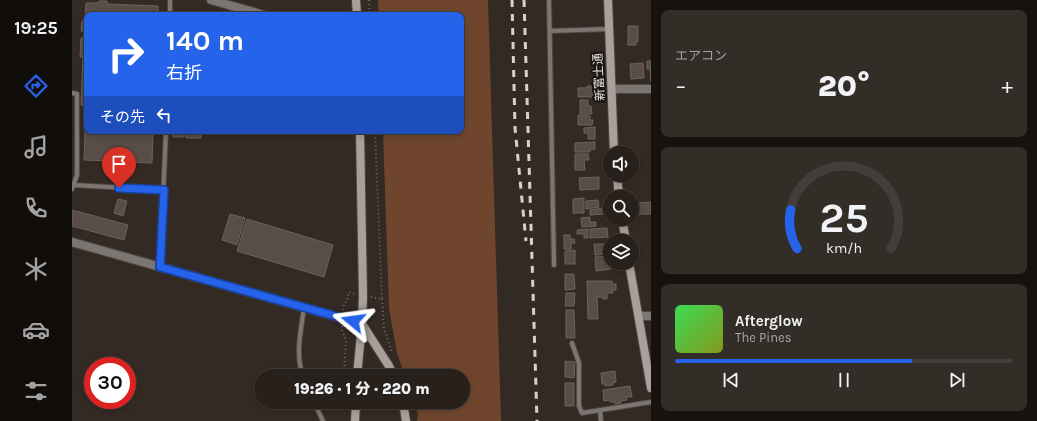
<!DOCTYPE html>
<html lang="ja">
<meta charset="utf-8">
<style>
:root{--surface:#27201b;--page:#332d28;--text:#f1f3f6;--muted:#a4a3a3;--line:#433e3a;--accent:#2563eb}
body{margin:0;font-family:Karla,"Noto Sans JP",sans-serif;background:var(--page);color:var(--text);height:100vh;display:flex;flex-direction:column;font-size:15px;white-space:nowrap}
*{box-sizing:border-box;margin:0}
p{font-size:13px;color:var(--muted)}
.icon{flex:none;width:22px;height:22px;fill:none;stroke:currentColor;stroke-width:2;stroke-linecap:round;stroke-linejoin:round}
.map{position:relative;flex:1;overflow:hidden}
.sheet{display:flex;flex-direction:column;gap:10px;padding:10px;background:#15120f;width:386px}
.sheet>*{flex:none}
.guide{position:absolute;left:12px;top:12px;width:380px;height:122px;border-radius:8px;box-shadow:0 2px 6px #0003,0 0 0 1px var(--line);background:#2563eb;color:#fff;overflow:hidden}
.fabs{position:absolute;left:531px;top:146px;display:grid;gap:8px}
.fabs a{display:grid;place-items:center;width:36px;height:36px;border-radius:50%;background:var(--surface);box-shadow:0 2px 6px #0003,0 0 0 1px var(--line);font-size:20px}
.speed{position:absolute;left:12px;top:357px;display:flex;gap:8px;font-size:20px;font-weight:700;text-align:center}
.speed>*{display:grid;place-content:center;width:52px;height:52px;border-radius:50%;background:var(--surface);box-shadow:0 2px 6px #0003,0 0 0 1px var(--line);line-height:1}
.speed .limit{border:6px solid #d22;background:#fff;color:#111}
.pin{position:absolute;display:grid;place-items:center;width:34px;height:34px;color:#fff;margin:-41px -17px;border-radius:50% 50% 50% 0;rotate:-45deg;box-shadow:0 0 4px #0007}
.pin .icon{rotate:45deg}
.me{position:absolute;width:44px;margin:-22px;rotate:286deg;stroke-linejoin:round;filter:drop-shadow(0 0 3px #0008)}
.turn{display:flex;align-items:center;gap:14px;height:84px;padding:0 16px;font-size:18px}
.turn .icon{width:52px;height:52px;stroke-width:2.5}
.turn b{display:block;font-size:28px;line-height:34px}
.then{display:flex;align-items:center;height:38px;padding:0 16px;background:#0003;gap:8px;font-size:15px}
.big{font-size:30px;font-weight:800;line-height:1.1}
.sheet .widget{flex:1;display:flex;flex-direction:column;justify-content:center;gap:6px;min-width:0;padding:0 14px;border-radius:8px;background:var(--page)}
.sheet .dial{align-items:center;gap:0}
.dial svg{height:104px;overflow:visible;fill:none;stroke:var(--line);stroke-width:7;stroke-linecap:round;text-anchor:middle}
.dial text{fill:var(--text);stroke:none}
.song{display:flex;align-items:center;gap:12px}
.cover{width:48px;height:48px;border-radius:6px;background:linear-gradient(135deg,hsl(130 70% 55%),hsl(70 70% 35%))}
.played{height:4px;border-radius:2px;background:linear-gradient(90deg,var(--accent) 70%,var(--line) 70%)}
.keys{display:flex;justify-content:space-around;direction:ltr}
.heat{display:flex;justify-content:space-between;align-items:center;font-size:22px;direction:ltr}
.trip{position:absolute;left:182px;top:369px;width:216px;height:40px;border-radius:20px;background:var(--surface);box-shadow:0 2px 6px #0003,0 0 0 1px var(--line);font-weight:800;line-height:40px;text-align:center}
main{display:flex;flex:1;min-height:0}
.menu{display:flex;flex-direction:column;width:72px;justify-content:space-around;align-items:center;background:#100d0b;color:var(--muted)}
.menu .icon{width:28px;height:28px}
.menu .current{color:var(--accent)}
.menu b{font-size:18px;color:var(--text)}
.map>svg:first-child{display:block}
.green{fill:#6f462d}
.building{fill:#584d47;stroke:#6e635c}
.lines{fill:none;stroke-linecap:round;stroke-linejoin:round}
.lane-casing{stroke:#514842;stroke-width:6}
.street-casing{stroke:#514842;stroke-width:10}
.secondary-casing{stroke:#514842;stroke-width:10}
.path{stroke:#746b66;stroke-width:2;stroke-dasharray:1 3;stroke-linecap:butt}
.lane{stroke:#7c7673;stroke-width:4}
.street{stroke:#7c7673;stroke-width:8}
.secondary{stroke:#a9a09b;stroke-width:8}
.rail{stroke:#d7d0cc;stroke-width:3;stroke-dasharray:7 7;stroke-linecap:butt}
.route-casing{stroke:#184099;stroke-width:10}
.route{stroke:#2563eb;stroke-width:7}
.labels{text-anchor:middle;stroke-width:4;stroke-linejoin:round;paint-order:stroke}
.street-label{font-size:12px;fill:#eae3df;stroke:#181411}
</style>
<main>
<nav class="menu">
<b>19:25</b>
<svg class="icon current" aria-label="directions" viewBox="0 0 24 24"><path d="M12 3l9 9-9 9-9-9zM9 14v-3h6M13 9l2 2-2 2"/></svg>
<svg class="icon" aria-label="music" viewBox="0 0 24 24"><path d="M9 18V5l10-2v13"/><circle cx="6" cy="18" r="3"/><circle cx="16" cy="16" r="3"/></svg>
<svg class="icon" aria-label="phone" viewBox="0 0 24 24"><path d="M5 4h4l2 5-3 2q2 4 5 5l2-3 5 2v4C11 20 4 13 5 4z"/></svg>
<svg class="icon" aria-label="climate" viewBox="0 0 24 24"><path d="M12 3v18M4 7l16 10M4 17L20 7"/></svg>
<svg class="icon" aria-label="car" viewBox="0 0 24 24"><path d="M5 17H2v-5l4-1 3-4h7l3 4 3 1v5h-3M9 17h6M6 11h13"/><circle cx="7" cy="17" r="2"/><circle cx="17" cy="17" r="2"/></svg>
<svg class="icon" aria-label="filters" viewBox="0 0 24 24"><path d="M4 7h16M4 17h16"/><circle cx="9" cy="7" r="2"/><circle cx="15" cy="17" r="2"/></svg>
</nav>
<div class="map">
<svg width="579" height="421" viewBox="0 0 579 421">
<rect width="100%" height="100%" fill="#342a24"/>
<path class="green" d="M306,0H416L429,421H345L346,414L342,402H391V376H333L325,353L317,308L311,131H389V15H307Z"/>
<path class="building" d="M27,1H35V4L86,6V15H15V131H81L80,163L59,162L58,169L54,168V172H38L39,161L12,160L14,105H9L11,57H8L9,38H12V31H9L10,21H13L14,3H27Z
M556,26H566V42H564V45H556Z
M575,61H579V82L578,69H575Z
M571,63L572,78L559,79L558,64Z
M515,86H519V88H521V97H506V88H515Z
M508,100H516V106H519L520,114H508Z
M506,115L518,116V120H521L520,125H506Z
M523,127V139H516V133H512V128Z
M100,131H111L112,137H101Z
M114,131H131H129V138H114Z
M523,142V149H518V152H503V143Z
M503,154H516L517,160H512L513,170H503Z
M527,177V189L508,190L507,178Z
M512,198V213H501V199Z
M46,199L55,201L51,216L42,213Z
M526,200L527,207L514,209V201Z
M579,202V214H566L565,203Z
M531,208L532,214L518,215V210Z
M0,210L56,225L52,240L0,226Z
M158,214L173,218L165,245L150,240Z
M518,217V222H524V226L510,227L509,218Z
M175,219L261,245L252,277L165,251Z
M535,228L536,237L518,238V229Z
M516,229V238H512V234H505V230Z
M492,235H498V239H502L503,243H499V249H492Z
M522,244H536V254L523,255Z
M503,250V264H493V251Z
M538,256L539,269L524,271L523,257Z
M493,274H502L503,289L493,290Z
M515,281H540V284H544V290H540L541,293H535V299H531V297H525L526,319H516Z
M494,293H503L502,306H493Z
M494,310H502L503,338H494Z
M493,361L503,362L502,378L493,377Z
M543,371L544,382L541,383V385L533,386V384H530L529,373Z
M493,383H502V406H493Z
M558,386L560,397H554L555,400L549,401V403L543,404V402H538L537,400L532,401L531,390Z
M28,400H43L42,404Z"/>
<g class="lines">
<defs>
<path id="lane" d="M477,0L482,265
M98,15V0
M478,31L537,29
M0,93L5,94V175L0,189
M1,185L92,190
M88,266L94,131
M500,343L507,363V406L510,413L579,402
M231,376C223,355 229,330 232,308
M242,402L251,421
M528,410L529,421"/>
<path id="street" d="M139,0L192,15
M540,89H579
M0,242L290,324
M567,316H579"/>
<path id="secondary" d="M284,0L285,15
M536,0L542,153
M545,175L547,197
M550,219L554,241
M557,263L579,388
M290,324L317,366L322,376
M285,376L290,324L291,296L288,131
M331,402L334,421
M283,421L284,402"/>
</defs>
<use href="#lane" class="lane-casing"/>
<use href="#street" class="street-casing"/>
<use href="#secondary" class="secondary-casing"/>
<path class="path" d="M297,0L298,15
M299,297L310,299L303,131
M310,299L312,328L320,353
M271,310L272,304L275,301L277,292L283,294
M270,326V331L274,340L272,376
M299,376L303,372L310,371"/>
<use href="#lane" class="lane"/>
<use href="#street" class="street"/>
<use href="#secondary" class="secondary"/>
<path class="rail" d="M440,0L443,128L454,241
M452,0L465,421"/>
</g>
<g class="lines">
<defs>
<path id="route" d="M47,188L92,190L88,267L281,321"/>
</defs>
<use href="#route" class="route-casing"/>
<use href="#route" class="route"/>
</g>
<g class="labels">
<g class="street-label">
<text transform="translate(527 77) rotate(-93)" y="4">新富士通</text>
</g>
</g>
</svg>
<div class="fabs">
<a><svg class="icon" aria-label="sound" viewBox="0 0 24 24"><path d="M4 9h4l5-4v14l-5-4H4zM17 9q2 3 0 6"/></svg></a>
<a><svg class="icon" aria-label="search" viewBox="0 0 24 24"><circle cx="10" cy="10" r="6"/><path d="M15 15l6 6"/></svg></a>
<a><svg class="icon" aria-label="layers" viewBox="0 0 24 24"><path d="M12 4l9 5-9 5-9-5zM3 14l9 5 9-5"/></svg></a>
</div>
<div class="speed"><div class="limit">30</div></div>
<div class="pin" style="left:47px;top:188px;background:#d93025"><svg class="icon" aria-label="arrive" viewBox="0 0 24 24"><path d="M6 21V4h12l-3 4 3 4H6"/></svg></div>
<svg class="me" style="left:281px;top:321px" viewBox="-20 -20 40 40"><path d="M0-17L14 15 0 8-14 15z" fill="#2563eb" stroke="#fff" stroke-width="4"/></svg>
<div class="trip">19:26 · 1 分 · 220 m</div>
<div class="guide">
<div class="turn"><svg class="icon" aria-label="right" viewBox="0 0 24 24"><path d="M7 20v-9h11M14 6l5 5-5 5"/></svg><div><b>140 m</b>右折</div></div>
<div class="then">その先<svg class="icon" aria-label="left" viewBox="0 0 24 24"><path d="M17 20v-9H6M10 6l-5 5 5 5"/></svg></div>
</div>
</div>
<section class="sheet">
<div class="widget"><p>エアコン</p>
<div class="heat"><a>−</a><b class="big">20°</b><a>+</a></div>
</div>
<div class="widget dial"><svg viewBox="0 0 100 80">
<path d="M14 69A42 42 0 1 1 86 69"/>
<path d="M14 69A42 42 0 0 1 9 39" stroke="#2563eb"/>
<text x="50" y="56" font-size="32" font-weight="700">25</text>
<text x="50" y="72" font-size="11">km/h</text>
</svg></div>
<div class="widget">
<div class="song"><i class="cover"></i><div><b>Afterglow</b><p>The Pines</p></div></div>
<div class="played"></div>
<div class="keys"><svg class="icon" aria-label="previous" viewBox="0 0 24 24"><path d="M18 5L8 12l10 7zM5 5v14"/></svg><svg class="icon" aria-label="pause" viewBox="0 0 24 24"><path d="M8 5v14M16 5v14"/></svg><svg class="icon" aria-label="next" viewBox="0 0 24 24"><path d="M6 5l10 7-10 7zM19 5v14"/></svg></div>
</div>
</section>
</main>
